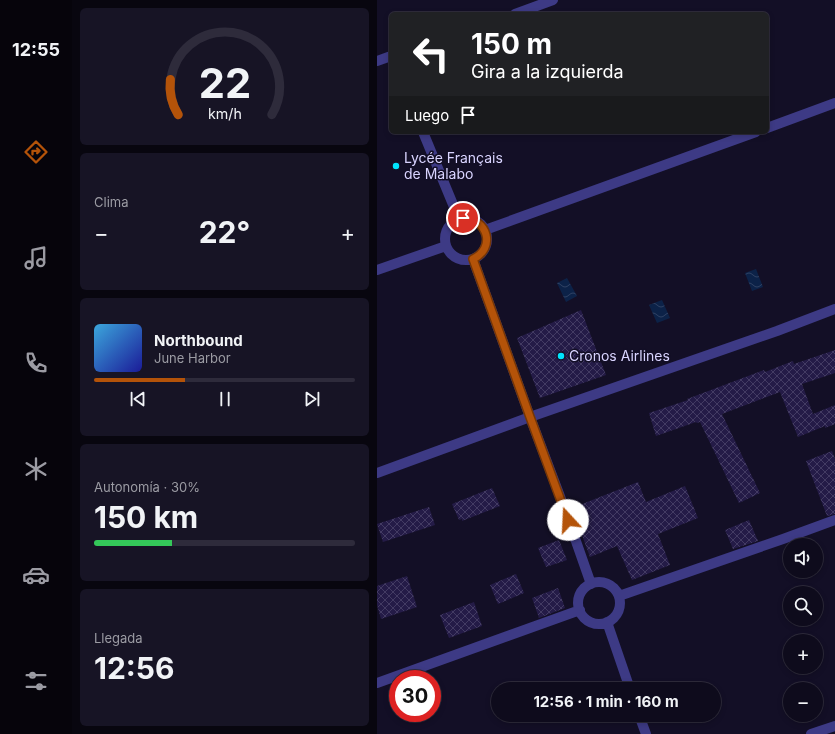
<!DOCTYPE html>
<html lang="es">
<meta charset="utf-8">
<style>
:root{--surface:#0e0b1c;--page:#171425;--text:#f1f3f6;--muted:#9b9ba3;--line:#2e2b3b;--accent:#b45309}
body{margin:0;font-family:Inter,sans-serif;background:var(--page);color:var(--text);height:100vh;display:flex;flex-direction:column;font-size:15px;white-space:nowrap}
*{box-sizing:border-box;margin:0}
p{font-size:13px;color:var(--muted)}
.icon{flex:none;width:22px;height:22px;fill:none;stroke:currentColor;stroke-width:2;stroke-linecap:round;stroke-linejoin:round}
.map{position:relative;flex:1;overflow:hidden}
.sheet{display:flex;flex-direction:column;gap:8px;padding:8px;background:#08060f;width:305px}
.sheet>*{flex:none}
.guide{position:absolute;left:12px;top:12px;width:380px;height:122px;border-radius:6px;box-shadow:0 2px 6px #0003,0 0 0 1px var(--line);background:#202124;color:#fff;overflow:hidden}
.controls{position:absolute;left:406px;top:538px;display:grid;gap:8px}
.controls a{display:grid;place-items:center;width:40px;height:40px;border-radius:50%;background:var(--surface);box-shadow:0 2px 6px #0003,0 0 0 1px var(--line);font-size:20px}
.speed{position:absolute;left:12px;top:670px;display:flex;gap:8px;font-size:20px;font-weight:700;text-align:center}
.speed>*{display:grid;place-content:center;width:52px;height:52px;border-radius:50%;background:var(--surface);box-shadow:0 2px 6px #0003,0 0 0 1px var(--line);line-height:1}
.speed .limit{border:6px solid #d22;background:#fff;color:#111}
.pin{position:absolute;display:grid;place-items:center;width:34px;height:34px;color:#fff;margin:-17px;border:2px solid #fff;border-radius:50%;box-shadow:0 1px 4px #0007}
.me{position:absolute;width:44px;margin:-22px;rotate:340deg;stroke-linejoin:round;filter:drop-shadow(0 0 3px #0008)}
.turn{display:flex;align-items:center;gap:14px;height:84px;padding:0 16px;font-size:18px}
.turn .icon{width:52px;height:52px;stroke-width:2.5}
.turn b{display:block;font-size:28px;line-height:34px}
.then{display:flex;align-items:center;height:38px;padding:0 16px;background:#0003;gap:8px;font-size:15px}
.big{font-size:30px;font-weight:700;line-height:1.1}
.sheet .tile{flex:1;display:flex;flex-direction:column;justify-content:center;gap:6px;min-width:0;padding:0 14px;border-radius:6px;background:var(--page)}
.sheet .dial{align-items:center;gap:0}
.dial svg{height:104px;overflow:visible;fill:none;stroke:var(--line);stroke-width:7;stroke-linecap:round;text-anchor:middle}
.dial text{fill:var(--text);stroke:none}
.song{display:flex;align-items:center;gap:12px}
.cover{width:48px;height:48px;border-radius:6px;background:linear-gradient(135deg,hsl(200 70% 55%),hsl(240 70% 35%))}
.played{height:4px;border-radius:2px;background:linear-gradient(90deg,var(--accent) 35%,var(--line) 35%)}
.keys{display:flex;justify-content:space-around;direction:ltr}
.heat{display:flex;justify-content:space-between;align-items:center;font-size:22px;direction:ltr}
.charge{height:6px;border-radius:3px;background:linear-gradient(90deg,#34c759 30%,var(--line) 0)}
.trip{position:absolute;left:114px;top:682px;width:230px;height:40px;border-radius:20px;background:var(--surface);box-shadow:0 2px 6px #0003,0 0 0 1px var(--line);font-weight:700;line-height:40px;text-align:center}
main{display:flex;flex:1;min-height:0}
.tabs{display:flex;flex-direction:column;width:72px;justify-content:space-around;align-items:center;background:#06040b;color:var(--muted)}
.tabs .icon{width:28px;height:28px}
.tabs .active{color:var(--accent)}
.tabs b{font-size:18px;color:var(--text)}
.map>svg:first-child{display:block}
.water{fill:url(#water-waves)}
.building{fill:url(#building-cross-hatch)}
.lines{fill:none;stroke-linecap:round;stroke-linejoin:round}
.minor{stroke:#3d3a85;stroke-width:10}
.tertiary{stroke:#3d3a85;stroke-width:10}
.route-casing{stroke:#753606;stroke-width:10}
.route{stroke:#b45309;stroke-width:7}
.poi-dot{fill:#00e5ff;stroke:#130f26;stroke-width:1.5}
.labels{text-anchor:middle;stroke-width:3;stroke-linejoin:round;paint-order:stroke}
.poi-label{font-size:14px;fill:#d9d4ff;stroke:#130f26;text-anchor:start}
</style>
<main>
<nav class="tabs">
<b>12:55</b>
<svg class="icon active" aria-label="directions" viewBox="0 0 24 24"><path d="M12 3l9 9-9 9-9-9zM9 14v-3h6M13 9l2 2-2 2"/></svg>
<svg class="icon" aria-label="music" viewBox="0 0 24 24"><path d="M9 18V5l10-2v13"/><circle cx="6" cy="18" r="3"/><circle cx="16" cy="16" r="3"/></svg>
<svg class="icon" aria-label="phone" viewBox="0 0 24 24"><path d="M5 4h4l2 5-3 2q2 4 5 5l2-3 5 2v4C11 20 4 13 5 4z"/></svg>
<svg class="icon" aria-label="climate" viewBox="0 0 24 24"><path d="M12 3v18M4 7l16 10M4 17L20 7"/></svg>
<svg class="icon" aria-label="car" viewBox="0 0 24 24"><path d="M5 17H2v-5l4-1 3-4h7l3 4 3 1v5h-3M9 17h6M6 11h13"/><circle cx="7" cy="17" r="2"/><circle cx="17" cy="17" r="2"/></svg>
<svg class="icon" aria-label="filters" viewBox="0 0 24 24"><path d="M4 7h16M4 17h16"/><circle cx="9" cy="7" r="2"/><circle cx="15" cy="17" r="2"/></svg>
</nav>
<section class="sheet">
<div class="tile dial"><svg viewBox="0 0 100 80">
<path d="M14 69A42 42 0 1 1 86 69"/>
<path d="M14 69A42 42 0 0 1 8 42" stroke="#b45309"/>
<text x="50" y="56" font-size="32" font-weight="700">22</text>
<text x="50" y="72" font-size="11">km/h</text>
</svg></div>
<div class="tile"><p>Clima</p>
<div class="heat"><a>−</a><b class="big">22°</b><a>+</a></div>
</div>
<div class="tile">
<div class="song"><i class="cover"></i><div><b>Northbound</b><p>June Harbor</p></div></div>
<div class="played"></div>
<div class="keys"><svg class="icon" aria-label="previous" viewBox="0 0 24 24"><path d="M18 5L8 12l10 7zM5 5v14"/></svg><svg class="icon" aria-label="pause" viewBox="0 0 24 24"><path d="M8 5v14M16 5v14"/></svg><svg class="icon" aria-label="next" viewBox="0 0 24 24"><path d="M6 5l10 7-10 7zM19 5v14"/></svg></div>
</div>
<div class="tile"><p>Autonomía · 30%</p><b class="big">150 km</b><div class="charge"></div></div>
<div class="tile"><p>Llegada</p><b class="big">12:56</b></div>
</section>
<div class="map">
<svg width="458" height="734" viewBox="0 0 458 734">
<defs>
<pattern id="water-waves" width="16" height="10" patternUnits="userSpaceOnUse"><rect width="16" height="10" fill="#0c2248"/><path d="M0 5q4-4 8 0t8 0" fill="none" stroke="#2f4163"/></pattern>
<pattern id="building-cross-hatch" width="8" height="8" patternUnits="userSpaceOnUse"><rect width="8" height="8" fill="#241b47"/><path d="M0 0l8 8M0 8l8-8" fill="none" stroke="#433b63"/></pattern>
</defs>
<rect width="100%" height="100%" fill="#130f26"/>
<path class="water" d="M379,269L386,287L375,291L368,273Z
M190,278L200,296L189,302L180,283Z
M285,300L293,318L280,323L272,305Z"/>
<path class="building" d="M204,310L229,375L163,398L140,338Z
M458,350V373L425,384L436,414L458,405V424L448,428V426L421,437L403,392L345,414L383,493L362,503L323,422L320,423L319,422L279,436L272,413L311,400L310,399L387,370L388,372L416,361L417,364Z
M455,451L458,459V514L450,516L429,461Z
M261,482L269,502L308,486L321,518L281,534L293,565L255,580L240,546L213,557L195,508Z
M115,488L123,506L85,521V519L82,520L75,504Z
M52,507L58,525L6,542L0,524Z
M372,520L381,541L356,549L348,530Z
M182,540L190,560L169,567L161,548Z
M139,574L147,593L121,604L113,585Z
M30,576L40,607L4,619L0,605V586Z
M181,588L188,608L162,618L155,598Z
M97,602L105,626L72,638L63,615Z"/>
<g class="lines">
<path class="minor" d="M138,14L176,0
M0,61L14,56
M390,128L458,103
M46,132L82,219
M68 239a21 21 0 1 1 42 0a21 21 0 1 1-42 0Z
M108,230L379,132
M96,259L153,417L187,507L214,584
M0,270L69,246
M201 603a21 21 0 1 1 42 0a21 21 0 1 1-42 0Z
M242,596L406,539L458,520
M230,622L253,689
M0,683L203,610
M262,715L269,734
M434,734L458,726"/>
<path class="tertiary" d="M0,473L153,417L400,331L458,309"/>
</g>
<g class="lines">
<defs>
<path id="route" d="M86,218C111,219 119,248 96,259L153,417L191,520"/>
</defs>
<use href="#route" class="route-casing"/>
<use href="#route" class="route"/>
</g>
<g class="poi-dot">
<circle cx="19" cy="166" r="4"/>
<circle cx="184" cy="356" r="4"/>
</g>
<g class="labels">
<g class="poi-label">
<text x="27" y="163">Lycée Français<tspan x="27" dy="16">de Malabo</tspan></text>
<text x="192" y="361">Cronos Airlines</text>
</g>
</g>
</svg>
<div class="controls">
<a><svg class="icon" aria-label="sound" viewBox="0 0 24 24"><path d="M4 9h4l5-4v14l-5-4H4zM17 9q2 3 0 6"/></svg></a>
<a><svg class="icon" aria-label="search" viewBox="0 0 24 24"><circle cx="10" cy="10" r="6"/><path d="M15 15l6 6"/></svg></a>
<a>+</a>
<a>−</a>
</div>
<div class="speed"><div class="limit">30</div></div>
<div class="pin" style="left:86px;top:218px;background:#d93025"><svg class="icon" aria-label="arrive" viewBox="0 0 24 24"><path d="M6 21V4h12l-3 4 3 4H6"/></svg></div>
<svg class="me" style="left:191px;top:520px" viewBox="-20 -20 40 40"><circle r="19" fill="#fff"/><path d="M0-13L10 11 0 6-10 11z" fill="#b45309"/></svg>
<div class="trip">12:56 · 1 min · 160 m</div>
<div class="guide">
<div class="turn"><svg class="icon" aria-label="left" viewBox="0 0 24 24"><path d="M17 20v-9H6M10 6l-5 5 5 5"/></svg><div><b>150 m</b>Gira a la izquierda</div></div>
<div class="then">Luego<svg class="icon" aria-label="arrive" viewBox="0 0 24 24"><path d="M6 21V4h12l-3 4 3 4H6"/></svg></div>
</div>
</div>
</main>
